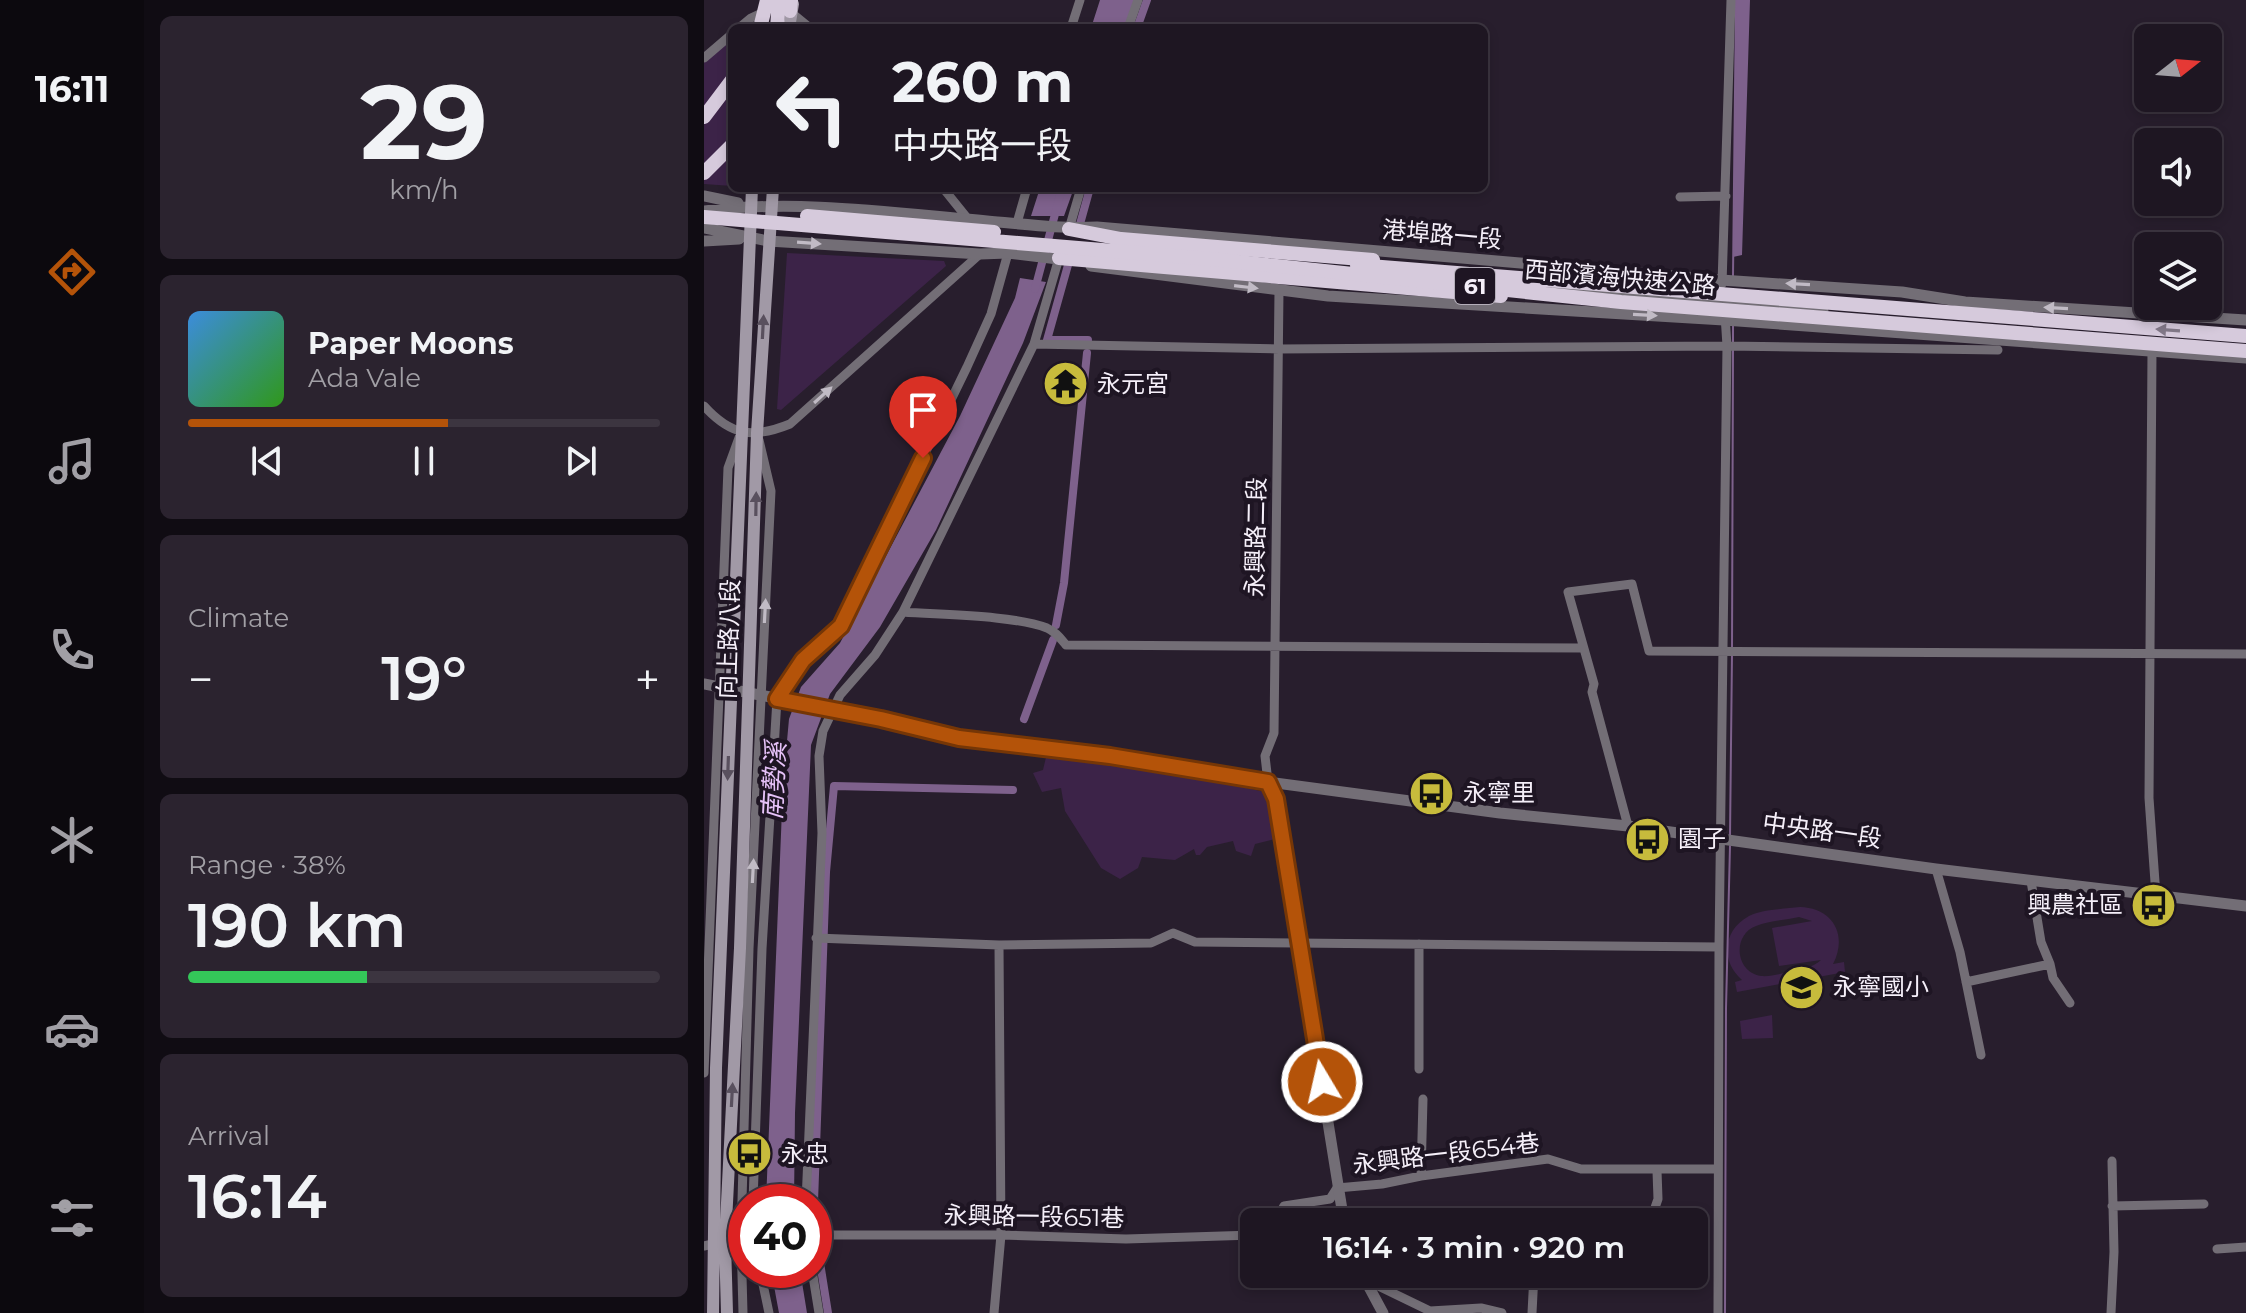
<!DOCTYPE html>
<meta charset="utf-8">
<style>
:root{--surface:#1e1622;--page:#2b232f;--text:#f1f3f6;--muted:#a19fa5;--line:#3c3540;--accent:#b45309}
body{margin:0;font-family:Montserrat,"Noto Sans TC",sans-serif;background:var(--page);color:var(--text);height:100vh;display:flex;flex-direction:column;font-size:30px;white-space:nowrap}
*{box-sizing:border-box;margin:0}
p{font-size:26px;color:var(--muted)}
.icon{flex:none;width:44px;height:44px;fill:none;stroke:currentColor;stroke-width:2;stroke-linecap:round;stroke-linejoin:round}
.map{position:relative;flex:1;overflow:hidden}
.panel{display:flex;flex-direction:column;gap:16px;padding:16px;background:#100c13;width:560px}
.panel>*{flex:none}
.top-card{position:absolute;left:24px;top:24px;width:760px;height:168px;border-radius:12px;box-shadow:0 4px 12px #0003,0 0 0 2px var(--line);background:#1e1622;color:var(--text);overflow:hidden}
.needle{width:52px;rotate:73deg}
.buttons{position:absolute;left:1430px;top:24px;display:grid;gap:16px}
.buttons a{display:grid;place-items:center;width:88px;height:88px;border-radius:12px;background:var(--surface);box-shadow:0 4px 12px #0003,0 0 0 2px var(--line);font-size:40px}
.speed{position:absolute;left:24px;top:1184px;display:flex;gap:16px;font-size:40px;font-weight:700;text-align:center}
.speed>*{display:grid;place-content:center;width:104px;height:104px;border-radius:50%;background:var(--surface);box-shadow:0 4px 12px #0003,0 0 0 2px var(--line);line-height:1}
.speed .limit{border:12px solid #d22;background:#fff;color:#111}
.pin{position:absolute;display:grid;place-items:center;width:68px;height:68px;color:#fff;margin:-82px -34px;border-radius:50% 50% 50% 0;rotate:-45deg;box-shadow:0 0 8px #0007}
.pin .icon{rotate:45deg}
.me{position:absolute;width:88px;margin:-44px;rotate:351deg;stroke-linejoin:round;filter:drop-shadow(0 0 6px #0008)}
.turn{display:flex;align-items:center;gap:28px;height:168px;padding:0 32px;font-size:36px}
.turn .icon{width:104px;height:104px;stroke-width:2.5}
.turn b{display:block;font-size:56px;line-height:68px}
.big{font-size:60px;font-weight:600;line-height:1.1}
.panel .card{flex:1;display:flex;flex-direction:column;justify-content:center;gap:12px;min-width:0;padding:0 28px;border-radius:12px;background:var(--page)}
.panel .dial{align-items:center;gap:0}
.dial b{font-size:104px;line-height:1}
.song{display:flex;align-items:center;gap:24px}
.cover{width:96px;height:96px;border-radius:12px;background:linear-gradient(135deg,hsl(210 70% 55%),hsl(110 70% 35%))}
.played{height:8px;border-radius:4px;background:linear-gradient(90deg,var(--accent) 55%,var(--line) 55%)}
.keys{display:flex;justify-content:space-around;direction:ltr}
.heat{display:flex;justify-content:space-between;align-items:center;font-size:44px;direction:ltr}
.charge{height:12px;border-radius:6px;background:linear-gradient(90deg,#34c759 38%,var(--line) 0)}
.trip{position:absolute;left:536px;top:1208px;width:468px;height:80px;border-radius:12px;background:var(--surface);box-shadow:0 4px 12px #0003,0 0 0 2px var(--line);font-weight:600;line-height:80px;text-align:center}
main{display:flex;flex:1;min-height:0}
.dock{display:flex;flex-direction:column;width:144px;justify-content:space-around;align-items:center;background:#0c090e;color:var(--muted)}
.dock .icon{width:56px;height:56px}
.dock .on{color:var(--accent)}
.dock b{font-size:36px;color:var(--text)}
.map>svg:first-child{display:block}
.green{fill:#3c2348;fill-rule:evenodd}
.water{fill:#7e618c}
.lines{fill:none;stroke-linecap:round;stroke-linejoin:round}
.stream{stroke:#7e618c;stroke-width:2}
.canal{stroke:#7e618c;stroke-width:8}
.minor{stroke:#736e76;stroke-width:9}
.tertiary{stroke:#736e76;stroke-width:11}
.secondary{stroke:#a199a6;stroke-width:12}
.trunk{stroke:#d6cadc;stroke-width:14}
.trunk-bridge{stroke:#d6cadc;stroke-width:14}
.oneway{fill:#c1bbc5}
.oneway2{fill:#59505e}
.oneway3{fill:#837989}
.route-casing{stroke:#753606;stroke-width:20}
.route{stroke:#b45309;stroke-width:14}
.labels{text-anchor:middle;stroke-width:8;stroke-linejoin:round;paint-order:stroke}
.shield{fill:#1e1523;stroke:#b4aeb9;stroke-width:2}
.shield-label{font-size:22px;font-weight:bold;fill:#f5eff9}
.street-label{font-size:24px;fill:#f5eff9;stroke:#1e1523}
.poi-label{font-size:24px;fill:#f5eff9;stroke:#1e1523;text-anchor:start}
.water-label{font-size:26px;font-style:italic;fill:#e6c2f8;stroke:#1e1523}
</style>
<main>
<nav class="dock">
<b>16:11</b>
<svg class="icon on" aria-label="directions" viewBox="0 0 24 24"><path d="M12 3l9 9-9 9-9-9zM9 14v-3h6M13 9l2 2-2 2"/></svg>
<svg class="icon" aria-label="music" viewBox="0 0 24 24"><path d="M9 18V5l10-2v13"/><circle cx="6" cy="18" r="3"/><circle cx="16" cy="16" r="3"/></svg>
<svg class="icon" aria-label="phone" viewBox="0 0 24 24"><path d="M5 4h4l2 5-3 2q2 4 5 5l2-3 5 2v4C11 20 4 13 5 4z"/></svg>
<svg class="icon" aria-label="climate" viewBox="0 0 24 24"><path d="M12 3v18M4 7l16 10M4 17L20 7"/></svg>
<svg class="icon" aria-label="car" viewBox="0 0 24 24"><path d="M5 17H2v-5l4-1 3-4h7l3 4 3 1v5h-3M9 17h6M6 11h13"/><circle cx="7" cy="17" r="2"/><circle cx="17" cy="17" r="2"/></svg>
<svg class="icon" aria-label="filters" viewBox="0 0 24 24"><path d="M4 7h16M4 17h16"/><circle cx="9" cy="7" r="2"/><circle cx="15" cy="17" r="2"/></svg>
</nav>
<section class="panel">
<div class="card dial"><b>29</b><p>km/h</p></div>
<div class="card">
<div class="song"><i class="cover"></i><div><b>Paper Moons</b><p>Ada Vale</p></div></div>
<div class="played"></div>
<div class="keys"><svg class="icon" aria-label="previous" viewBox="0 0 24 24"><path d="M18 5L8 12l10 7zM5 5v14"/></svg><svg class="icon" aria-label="pause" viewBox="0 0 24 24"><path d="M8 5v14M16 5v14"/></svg><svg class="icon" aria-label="next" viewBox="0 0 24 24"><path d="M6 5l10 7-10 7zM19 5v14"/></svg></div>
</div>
<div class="card"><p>Climate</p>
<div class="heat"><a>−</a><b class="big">19°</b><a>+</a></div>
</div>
<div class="card"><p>Range · 38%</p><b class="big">190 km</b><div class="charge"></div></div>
<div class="card"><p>Arrival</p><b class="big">16:14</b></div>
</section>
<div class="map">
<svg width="1542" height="1313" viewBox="0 0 1542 1313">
<rect width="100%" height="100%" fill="#281e2d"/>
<path class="green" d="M28,37V186L0,184V61Z
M83,253L240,261L242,266L77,410L73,409Z
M343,753L465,770L565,793L571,839L551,844L547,856L532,851L529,841L503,847L496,855H492L490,849L471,860L438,857L434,868L416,879L397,868L361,811L357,788L338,792L329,773L339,770Z
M1096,907C1129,908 1144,935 1129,964L1140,962L1141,972L1033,992L1031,982L1038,980C1016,961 1019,930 1045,916C1059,909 1081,909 1096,907ZM1095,917L1108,921L1068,928L1075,966L1117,960C1108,968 1099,969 1088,971C1079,973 1067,977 1057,976C1031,972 1028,935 1052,926C1065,921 1081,920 1095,917Z
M1068,1015L1069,1038L1038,1039L1036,1021Z"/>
<path class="water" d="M396,0H436L426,28H387Z
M1032,0H1046L1038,255L1029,257Z
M336,188H370L360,216H327Z
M316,278L342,282L319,343L232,530L176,627L126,694L107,745L91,1113L90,1202H62L79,785L85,719L97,687L136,643L256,416L311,298Z
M67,1270H96L103,1313H75Z"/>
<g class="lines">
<path class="stream" d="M1029,276L1032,0
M1029,344V326
M1028,648L1029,350
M1026,836L1028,654
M1021,1313L1022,1008L1026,846"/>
<path class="canal" d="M433,28L443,0
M376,224L386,188
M364,265L343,340H384
M331,289L358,188
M352,625L360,583L383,353
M320,719L349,640
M110,1202L122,872L130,786L309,790
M110,1225L124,1313"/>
<path class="minor" d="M84,10L106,28
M35,28L47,18L62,11
M367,28L376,0
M424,28L434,0
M0,58L28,34
M239,188L264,219
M976,197L1022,196
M313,223L323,188
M365,229L377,188
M1018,284L1027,0
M330,344L575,349L1023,346L1294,350
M1448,351L1445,798L1452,896
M0,406C27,436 49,439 86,424L276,254
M199,612C238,615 309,615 343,628C352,632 356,638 362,645L879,648
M564,782L561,756L570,733L575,291
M924,826L888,692L890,684L864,592L928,584L945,651L1542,654
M1232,869L1256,952L1277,1055
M112,938L295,945L447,943L469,933L491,942L1015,947
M715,944V1069
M1346,964L1349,978L1366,1003
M1262,982L1346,964L1337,942L1327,881
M0,1073L24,468L36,435
M717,1176L719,1099
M49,1202L58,949L73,699L99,660L137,626L263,367L287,314L304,253
M102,1202L118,833L115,756L119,731L136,695L171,655L199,612L330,344L355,258
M1408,1206L1500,1204
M571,1222L580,1206L626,1199L633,1188L678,1184L717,1176L844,1159L877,1169H1014
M946,1222L954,1199L953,1171
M110,1235H297L422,1239L550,1235
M0,1246L42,1236
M1513,1249L1542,1247
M56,1270L65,1313
M108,1270L115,1313
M664,1281L726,1311L777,1308L798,1313
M39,1313L37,1237L45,949L67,491L55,440
M290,1313L297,1235L295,945
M828,1313L830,1274
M1014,1313L1015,947L1023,346L1021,315
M1407,1313L1410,1252L1408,1161"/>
<path class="tertiary" d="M0,196L34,203
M0,211C93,199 190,213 283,221C320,224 356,229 393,227L1017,280L1198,292L1261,302L1542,320
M0,228L64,241L276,254L304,253L362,260
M0,241L35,239
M387,266L624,296L1020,320L1542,358
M853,289L1119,311
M0,684L177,719L255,738L406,756L564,782L796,813L924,826L1232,869L1542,906
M564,782L572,799L640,1222
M658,1274L679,1313"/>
<path class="secondary" d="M85,28L89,4
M9,1313L12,1068L48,188
M23,1313L21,1242L36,948L53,433L69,188"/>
<path class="trunk" d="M86,11L87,0
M0,117L28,80
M0,173L28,145
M365,229L417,239L669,260
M355,258L797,296"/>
<path class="trunk-bridge" d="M56,28L63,0
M73,28L75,0
M103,216L290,232
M0,217L506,259L917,302L1542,351
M653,265L1542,336"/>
</g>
<defs><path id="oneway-solid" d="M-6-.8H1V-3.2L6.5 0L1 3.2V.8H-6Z" transform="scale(2)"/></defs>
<g class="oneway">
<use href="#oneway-solid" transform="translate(105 243) rotate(4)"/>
<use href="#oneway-solid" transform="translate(1094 284) rotate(-177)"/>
<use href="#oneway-solid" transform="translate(542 287) rotate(7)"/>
<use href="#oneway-solid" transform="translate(1352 308) rotate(-177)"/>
<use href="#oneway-solid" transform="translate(941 315) rotate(3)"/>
<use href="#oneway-solid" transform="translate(119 395) rotate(-42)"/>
<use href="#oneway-solid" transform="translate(61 611) rotate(-87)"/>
<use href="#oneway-solid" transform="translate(49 871) rotate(-87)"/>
</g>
<g class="oneway2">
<use href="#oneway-solid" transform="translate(59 327) rotate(-87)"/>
<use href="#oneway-solid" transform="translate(52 504) rotate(-89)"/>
<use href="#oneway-solid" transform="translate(24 768) rotate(92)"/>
<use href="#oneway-solid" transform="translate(28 1095) rotate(-87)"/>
</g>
<use class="oneway3" href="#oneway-solid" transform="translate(1464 330) rotate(-176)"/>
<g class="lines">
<defs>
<path id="route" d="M219,458L137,626L99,660L73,699L177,719L255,738L406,756L564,782L572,799L618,1082"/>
</defs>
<use href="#route" class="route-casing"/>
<use href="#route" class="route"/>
</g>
<defs>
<symbol id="temple-disc" viewBox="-11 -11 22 22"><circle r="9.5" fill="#c7bb3c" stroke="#1e1523"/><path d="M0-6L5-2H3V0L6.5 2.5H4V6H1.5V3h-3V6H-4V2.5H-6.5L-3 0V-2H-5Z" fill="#111"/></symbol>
<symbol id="bus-disc" viewBox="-11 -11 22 22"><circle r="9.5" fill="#c7bb3c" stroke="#1e1523"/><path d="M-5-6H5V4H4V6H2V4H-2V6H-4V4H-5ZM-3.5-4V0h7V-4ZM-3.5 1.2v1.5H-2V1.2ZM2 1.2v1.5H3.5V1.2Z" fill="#111"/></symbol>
<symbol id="school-disc" viewBox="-11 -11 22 22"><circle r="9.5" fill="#c7bb3c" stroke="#1e1523"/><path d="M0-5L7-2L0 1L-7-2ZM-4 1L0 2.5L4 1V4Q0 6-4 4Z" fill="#111"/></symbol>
</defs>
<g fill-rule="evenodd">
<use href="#temple-disc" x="336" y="358" width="51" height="51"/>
<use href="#bus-disc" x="702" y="768" width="51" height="51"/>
<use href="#bus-disc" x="918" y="814" width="51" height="51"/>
<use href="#bus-disc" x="1424" y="880" width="51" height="51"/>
<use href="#school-disc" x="1072" y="962" width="51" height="51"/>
<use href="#bus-disc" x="20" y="1128" width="51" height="51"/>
</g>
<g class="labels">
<rect class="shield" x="751" y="268" width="40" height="36" rx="6"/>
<g class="shield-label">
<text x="771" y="294">61</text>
</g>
<g class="street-label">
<text transform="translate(738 235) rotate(5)" y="8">港埠路一段</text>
<text transform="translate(916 278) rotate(5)" y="8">西部濱海快速公路</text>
<text transform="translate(552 537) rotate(-89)" y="8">永興路二段</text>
<text transform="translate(25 639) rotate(-88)" y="8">向上路八段</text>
<text transform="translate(1118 831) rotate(8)" y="8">中央路一段</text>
<text transform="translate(742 1154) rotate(-7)" y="8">永興路一段654巷</text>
<text transform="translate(330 1217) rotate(1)" y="8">永興路一段651巷</text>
</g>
<g class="poi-label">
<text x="393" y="392">永元宮</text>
<text x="759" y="801">永寧里</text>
<text x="974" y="847">園子</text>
<text x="1419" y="913" text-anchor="end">興農社區</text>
<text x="1129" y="995">永寧國小</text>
<text x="77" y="1162">永忠</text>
</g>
<g class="water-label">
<text transform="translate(70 781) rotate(-87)" y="9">南勢溪</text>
</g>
</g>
</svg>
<div class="buttons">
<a><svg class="needle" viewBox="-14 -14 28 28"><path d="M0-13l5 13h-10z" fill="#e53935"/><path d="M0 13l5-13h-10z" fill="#a19fa5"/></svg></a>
<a><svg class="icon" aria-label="sound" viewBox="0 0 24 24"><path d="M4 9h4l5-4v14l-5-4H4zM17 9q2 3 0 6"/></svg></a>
<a><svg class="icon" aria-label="layers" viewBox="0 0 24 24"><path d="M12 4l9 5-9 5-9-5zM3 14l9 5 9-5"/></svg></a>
</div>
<div class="speed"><div class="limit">40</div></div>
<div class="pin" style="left:219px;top:458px;background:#d93025"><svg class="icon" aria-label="arrive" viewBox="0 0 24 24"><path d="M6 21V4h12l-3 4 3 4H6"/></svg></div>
<svg class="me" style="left:618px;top:1082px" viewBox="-20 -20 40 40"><circle r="17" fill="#b45309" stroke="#fff" stroke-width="3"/><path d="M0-11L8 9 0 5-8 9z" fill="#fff"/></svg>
<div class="trip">16:14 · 3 min · 920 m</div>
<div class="top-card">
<div class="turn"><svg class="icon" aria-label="left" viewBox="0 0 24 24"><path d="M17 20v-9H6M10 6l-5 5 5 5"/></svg><div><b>260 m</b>中央路一段</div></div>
</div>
</div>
</main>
